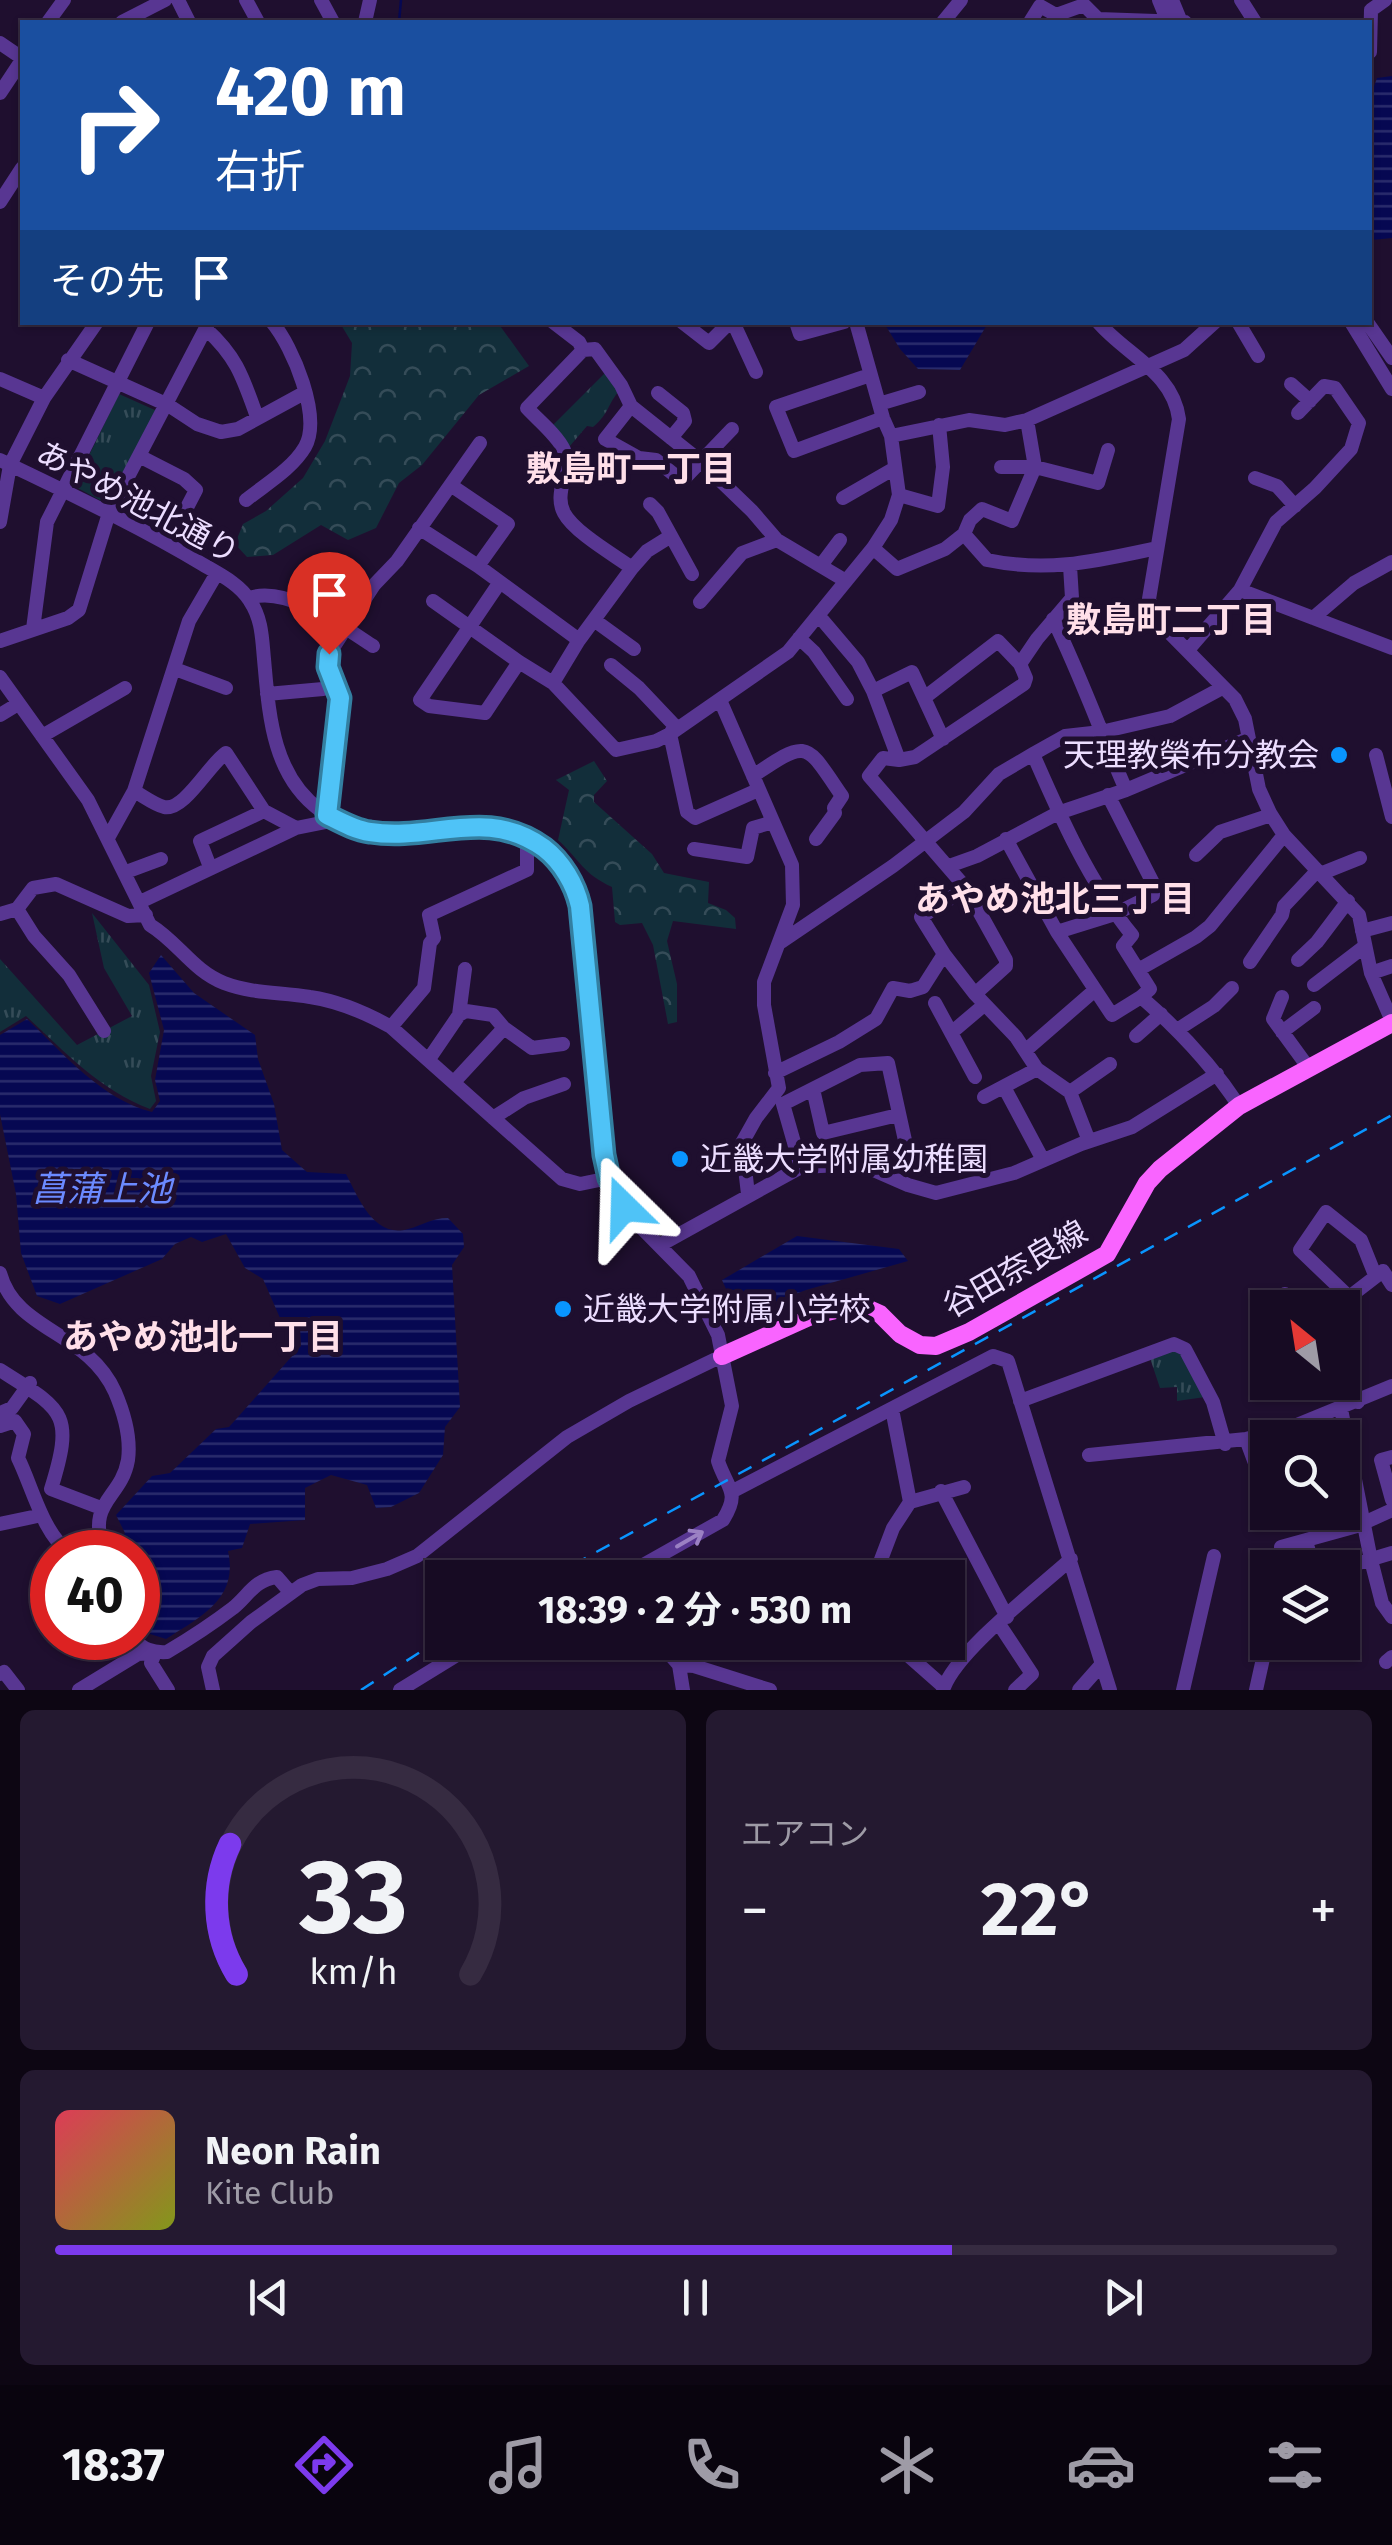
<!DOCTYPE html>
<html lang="ja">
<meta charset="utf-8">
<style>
:root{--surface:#170b23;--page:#241930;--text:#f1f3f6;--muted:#9e9ba6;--line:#362b41;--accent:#7c3aed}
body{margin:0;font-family:"Fira Sans","Noto Sans JP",sans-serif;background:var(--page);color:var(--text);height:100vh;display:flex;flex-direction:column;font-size:38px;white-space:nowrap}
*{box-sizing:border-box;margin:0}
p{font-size:32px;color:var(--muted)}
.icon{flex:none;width:55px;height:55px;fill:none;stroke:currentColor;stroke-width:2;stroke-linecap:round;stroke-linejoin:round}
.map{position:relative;height:1690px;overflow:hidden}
.panel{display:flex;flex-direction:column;gap:20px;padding:20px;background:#0d0613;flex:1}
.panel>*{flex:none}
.guide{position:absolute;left:20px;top:20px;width:1352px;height:305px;border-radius:0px;box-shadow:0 2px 8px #0004,0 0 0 2px var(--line);background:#1a4fa0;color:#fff;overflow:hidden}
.needle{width:65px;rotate:330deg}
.controls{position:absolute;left:1250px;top:1290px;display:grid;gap:20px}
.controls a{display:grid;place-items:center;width:110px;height:110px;border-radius:0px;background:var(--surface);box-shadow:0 2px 8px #0004,0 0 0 2px var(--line);font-size:50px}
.speed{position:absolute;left:30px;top:1530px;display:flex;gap:20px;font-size:50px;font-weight:700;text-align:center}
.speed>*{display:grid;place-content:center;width:130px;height:130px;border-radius:50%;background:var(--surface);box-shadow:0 2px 8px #0004,0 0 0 2px var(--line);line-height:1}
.speed .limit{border:15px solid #d22;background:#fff;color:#111}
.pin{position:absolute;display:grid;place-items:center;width:85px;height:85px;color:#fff;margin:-102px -42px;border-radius:50% 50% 50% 0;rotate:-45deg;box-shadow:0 0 10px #0007}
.pin .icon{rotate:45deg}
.me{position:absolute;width:110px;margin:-55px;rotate:338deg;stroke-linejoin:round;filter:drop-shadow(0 0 8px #0008)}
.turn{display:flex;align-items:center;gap:35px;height:210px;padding:0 30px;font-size:45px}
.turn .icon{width:130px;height:130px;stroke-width:2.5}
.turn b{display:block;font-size:70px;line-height:85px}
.then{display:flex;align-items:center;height:95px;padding:0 30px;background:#0003;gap:20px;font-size:38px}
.big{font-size:75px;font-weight:700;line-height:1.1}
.panel .widget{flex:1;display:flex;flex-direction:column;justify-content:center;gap:15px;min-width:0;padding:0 35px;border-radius:15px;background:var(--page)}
.panel .dial{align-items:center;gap:0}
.dial svg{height:260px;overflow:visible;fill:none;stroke:var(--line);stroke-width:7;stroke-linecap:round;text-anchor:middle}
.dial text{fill:var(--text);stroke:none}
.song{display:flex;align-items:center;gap:30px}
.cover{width:120px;height:120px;border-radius:15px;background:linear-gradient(135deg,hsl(350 70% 55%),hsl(70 70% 35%))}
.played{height:10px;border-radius:5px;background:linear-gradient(90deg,var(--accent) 70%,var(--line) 70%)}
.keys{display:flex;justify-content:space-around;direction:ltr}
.heat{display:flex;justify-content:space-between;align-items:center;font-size:55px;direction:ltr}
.panel .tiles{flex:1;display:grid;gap:20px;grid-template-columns:1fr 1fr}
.widget:last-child{grid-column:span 2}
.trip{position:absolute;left:425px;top:1560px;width:540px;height:100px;border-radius:0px;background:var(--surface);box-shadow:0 2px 8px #0004,0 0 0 2px var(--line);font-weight:700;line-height:100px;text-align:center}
.tab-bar{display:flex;height:160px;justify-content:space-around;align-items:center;background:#09040e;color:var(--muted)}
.tab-bar .icon{width:70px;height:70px}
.tab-bar .selected{color:var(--accent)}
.tab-bar b{font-size:45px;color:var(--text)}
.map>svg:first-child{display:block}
.grass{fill:url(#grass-tufts)}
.forest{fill:url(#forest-crowns)}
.water{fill:url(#water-rules)}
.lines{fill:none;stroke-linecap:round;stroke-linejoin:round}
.stream{stroke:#060852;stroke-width:2.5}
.minor{stroke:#583692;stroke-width:14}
.major{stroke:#f964ff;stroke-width:18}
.rail{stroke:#0995ff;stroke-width:2.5;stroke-dasharray:15 12;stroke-linecap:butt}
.oneway{stroke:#9b81c3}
.route-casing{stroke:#337fa1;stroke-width:25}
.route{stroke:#4fc3f7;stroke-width:18}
.poi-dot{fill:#0995ff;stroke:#1f0f2f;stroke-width:4}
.labels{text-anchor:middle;stroke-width:10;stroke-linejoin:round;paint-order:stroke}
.street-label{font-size:32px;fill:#ecddff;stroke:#1f0f2f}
.poi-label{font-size:32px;fill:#ecddff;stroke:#1f0f2f;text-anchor:start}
.neighbourhood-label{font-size:35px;font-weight:bold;fill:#ffdfe9;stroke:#1f0f2f}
.water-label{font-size:35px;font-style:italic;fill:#6b8aff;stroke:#1f0f2f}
</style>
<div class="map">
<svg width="1392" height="1690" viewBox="0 0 1392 1690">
<defs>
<pattern id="grass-tufts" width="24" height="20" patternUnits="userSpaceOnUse" patternTransform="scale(2.5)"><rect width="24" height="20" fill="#122e3a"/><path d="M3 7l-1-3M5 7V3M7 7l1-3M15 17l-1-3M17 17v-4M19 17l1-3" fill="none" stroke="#354c58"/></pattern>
<pattern id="forest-crowns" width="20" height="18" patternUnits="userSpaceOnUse" patternTransform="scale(2.5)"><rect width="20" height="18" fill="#122e3a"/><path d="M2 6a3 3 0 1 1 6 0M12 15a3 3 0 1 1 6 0" fill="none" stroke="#354c58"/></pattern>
<pattern id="water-rules" width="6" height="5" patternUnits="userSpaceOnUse" patternTransform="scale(2.5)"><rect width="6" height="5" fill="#060852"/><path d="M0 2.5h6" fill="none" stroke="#2a2c6c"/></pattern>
</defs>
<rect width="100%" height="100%" fill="#1f0f2f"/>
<path class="grass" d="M607,371L620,390C607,404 610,413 593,427L587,426L569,447L551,427Z
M119,394L157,411L107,504L74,486Z
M92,913L149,985L160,1032L151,1076L156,1101L150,1109C100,1090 65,1052 26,1016L0,1032V959L77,1045L132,1016L104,968Z
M1175,1350L1182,1352L1205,1397L1177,1401V1387L1160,1388L1150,1358Z"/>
<path class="forest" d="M340,323H498L529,366L479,395L422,465L399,483L376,528L348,540L321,525L273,555L247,557L235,544L243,524L266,511L303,478L325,441L350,376L352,343Z
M594,761L607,781L594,795V802L652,854L664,873L709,882L708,903L726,910L735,918L736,929L673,921L667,941L677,984V1022L668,1024L653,945L642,923L620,925L615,922L612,887C582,873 581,861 558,840L569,790L556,780Z"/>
<path class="water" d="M1392,76V238L1372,240L1370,98L1377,78Z
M884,323H988L960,370L918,369L900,349Z
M161,955L194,993L255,1035L258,1059L274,1104L282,1150L307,1172L346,1174C358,1197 374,1239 408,1229C424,1225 431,1218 448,1218L463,1234L464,1247L452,1265L460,1407L445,1427L443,1455L419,1493L391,1507L376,1508L367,1485L331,1475L305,1488V1520L250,1524L242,1548L228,1551C239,1599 200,1617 166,1639L150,1634L138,1609V1552H115L113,1549L125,1533L116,1515L152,1476L170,1473L216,1429L229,1427L301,1346L300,1327L280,1318L263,1279L245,1268L226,1234L202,1242L191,1237L175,1244L162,1259L60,1304L37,1296L21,1253L16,1194L0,1114V1035L27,1019C64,1054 101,1099 152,1112L160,1101L155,1080L164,1030L149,973Z
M797,1236L899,1249L908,1261L806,1290L748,1312L735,1309L722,1280Z"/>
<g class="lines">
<path class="stream" d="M399,22L401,0"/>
<path class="minor" d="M178,0L189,22
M246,0L258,22
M321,0L333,22
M1159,0L1168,22
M1172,0L1181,22
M1241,0L1255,22
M48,22L64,0
M122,22L165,0
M365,22L370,0
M943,22L961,0
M1030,22L1040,6L1056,15L1084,5L1098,19L1185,22
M0,43L22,58
M1370,52L1371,10L1385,0
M0,93L22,60
M0,202L22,168
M553,322L579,342L583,350L595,349L621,385L631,406L700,461L752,511L777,540L846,581
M682,322L709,343L730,322
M733,322L756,372
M796,322L800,334L844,322
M1098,322C1126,355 1173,372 1179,419L1149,599L1155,618L1235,699L1245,719L1259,789L1270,813L1284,835L1359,915L1371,973L1392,1021
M1238,322L1258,356
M1351,322L1392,389
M1367,322L1392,358
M206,329C237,357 243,378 257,417
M68,360L168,405L197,424L221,432L238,429L304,393
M870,375L776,407L794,451L883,418
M0,379L44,398
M1291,384L1310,401
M658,393L683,413L685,421L671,438
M879,404L919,392
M631,406L605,439L639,458L656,460L682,481L732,429
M891,436L969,420L1005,425L1027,420L1184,350L1215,322
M141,457L184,479L196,490L168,544
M0,460C68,493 137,525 202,564C219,574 240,584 250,601C262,619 262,638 264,659C269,714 272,775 320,810C403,871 544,766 580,906L601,1130L609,1178L632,1218L689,1276L718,1335L732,1406L718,1461C727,1489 741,1491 723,1520L620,1578
M1001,467H1035L1098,483L1108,450
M1255,478L1277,486L1295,506
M452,486L508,524L478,566
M899,495L938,506L943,467L939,425
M843,498L895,468
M246,500C266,484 292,469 305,447C322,417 293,347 272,322
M650,504L658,512L692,574
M0,522L10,465L44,398L97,322
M419,528L478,566L579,640
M964,534L970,520L982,509L1012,521L1035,467L1027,420
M873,548L897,569L945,549L964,534L987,560C1049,573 1096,561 1157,548
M822,564L840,540
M1070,566L1072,598L1037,639L1020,664L1026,678L1024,684L915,757L899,760L883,758L869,776L966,888L1006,960V966L975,994L1016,1037L1037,1069L1070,1092L1089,1141
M632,568L647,551L671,536
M1240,590L1392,648
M249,598C287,585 342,626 373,646
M433,601L519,662L485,713L429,706L420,700L500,582
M700,602L742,553L777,540
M819,616L858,662L873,691L899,760
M1313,618L1354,583L1392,562
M1053,619C1080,674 1101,733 1126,790
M594,620L634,649
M33,629L47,522L148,322
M799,638L814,652L847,699
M0,641L68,618L79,610L109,513L209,322
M1188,650L1240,590L1276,522L1315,488L1351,449L1359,423L1335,388L1324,386L1298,413
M519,662L553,683L616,750L656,741L670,734L788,652L873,548L891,520L899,495L891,436L883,418L856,322
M611,665L639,688L675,726L670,734L687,812L695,818L758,790
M175,669L226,688
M0,677L88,800L150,925C178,942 193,971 224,983C253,994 280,992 310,997C338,1001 366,1013 391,1027L562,1179L580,1184L609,1178
M553,683L579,640L632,568C614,555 574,532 564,513C553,493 572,470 564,450C557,435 538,420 527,408L583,350
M873,691L912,672L943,739
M267,694L323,689L335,684
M924,698L998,641L1020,664
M720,700L792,865L793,905L764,982V1005L779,1088L756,1118L742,1143L748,1194
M0,715L18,704
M42,736L125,688
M1033,754C1060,816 1089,882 1132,935L1123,946L1150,989L1141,997C1178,1029 1212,1065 1239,1106
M1376,755L1392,817
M753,776C809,738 805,742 842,796L834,808L835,813L816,839
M134,791C143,796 155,805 164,807C184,812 210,763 226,753L264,811L296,828L326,822L340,698L328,667L329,654L374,585L397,561L480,443
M109,836L134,791L189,621L217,573
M1006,839L1057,932L1112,1015L1141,997
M694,849L747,857L753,828L773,822
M1196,855L1220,832L1271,815
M949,866L977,856L1058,813L1126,790L1247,739
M210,867L200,841L264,811
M126,872L161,859
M1320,874L1360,858
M140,902L296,828
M17,909L34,936L69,975L104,1031
M0,914L17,909L33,888L56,884L128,916L146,915
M1362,931L1392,923
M1057,932L1115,914L1153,895L1154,885L1108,795
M781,942L893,866L964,812L999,774L1033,754L1065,736L1101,732L1170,716L1222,688
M944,954L921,917L966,888
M1298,960L1317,942L1348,901
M1250,962L1282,915L1284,906L1317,871
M1138,970L1196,937L1210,926L1284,835
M1371,973L1392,966
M1314,985L1365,946
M1282,997L1273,1019L1308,1067
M935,1003L975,1077
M459,1015L466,1011L493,1015L504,1028L532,1048L563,1044
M391,1027L424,988L430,943L434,938L429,915L527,870V837
M1177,1030L1214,1006L1232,988
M1282,1032L1314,1008
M951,1033L984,1005
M1136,1036L1161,1014
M1026,1050L1095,990
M429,1059L459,1015L465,969
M775,1073L839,1042L876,1019L893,988L910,991L923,987L944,954L975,994
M454,1082L504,1028
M1004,1087L1043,1160
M813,1089L823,1133L898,1115
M1070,1092L1110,1064
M984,1097L1037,1069
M493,1118L524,1098L564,1084
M801,1167L783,1104L860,1065L888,1063L906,1145
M660,1245L801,1167L860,1164L908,1185L936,1193L1014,1173L1081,1144L1132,1127L1217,1074
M0,1273C16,1332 88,1331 115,1392C124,1413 131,1438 128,1460C121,1500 86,1500 104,1552
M1285,1294L1300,1308
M1348,1296L1300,1250L1326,1212L1361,1240L1375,1275
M1335,1308L1383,1271L1392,1285
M0,1370C63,1410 75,1412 51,1489L101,1508
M1342,1373L1358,1402
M1020,1401L1174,1344L1185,1349L1213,1402L1225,1444
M892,1409L910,1502
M1341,1409L1371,1560L1382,1603L1392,1617
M0,1413L12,1408L30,1383
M0,1426L15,1421L24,1434L18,1458C32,1486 43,1534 69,1552
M1246,1439L1268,1498
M1089,1455L1246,1439L1297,1425L1392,1386
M1392,1457L1381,1460L1392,1500
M733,1491L993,1356L1008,1361L1110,1690
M941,1491L1007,1617
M0,1524L42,1515
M1306,1540L1313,1568
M1281,1547L1357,1526L1392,1510
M1342,1568L1392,1553
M874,1578L893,1528L910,1502L964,1487
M999,1624L1032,1674L1015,1690
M134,1638C142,1649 152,1653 167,1652C189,1639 212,1624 233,1608C249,1595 254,1580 277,1577L290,1592
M659,1642L679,1665L683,1690
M893,1642L944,1687
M1386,1662L1392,1657
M679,1665L694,1666L770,1690
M0,1674L4,1672L18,1690
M79,1690L138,1654L155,1653L151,1663L168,1690
M213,1690L208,1667L213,1656L251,1622L302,1585L318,1579L352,1578L387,1569L417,1556L567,1437L629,1401L722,1356
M400,1690L478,1642
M943,1690C955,1652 1039,1588 1071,1559
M1079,1690L1102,1664
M1183,1690L1214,1556
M1256,1690L1268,1636"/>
<path class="major" d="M722,1356L811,1316L852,1306H862L880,1314L900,1334L920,1345L936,1346L969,1332L1107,1254L1147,1183L1160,1169L1239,1106L1392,1023"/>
<path class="rail" d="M549,1578L1392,1115
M361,1690L442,1638"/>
</g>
<defs><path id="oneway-shaft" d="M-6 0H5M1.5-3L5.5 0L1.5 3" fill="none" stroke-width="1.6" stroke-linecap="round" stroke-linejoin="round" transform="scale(2.5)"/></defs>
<use class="oneway" href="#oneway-shaft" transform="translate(690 1539) rotate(-30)"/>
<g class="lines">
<defs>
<path id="route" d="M329,654L328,667L340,698L327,815C341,822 355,830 370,832C432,842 486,806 544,848C562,862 575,884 580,906L604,1155L609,1178L624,1207"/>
</defs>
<use href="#route" class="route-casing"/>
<use href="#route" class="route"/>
</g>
<g class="poi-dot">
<circle cx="1339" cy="755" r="10"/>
<circle cx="680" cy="1159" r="10"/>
<circle cx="563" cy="1309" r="10"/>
</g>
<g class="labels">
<g class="street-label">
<text transform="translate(138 502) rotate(28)" y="11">あやめ池北通り</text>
<text transform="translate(1015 1269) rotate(-30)" y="11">谷田奈良線</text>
</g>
<g class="poi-label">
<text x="1319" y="766" text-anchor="end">天理教榮布分教会</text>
<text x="700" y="1170">近畿大学附属幼稚園</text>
<text x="583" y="1320">近畿大学附属小学校</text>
</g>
<g class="neighbourhood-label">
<text x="631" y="481">敷島町一丁目</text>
<text x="1171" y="632">敷島町二丁目</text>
<text x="1055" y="911">あやめ池北三丁目</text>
<text x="203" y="1349">あやめ池北一丁目</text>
</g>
<g class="water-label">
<text x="102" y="1201">菖蒲上池</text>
</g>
</g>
</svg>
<div class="controls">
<a><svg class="needle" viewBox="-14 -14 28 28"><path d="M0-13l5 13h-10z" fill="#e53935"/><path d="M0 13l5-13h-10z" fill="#9e9ba6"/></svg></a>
<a><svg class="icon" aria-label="search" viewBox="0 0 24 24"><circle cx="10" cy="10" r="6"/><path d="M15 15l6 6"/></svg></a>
<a><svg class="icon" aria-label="layers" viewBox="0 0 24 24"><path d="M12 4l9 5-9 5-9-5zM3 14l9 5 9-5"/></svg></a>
</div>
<div class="speed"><div class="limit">40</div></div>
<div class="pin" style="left:329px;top:654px;background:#d93025"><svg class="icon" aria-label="arrive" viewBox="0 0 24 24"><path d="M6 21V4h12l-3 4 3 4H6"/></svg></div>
<svg class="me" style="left:624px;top:1207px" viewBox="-20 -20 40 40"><path d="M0-17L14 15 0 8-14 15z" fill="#4fc3f7" stroke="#fff" stroke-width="4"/></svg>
<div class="trip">18:39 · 2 分 · 530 m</div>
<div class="guide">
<div class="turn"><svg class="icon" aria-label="right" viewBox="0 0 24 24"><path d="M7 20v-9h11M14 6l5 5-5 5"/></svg><div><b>420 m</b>右折</div></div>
<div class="then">その先<svg class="icon" aria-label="arrive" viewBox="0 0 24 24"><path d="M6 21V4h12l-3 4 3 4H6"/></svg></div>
</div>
</div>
<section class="panel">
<div class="tiles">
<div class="widget dial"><svg viewBox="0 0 100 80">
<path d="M14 69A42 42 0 1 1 86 69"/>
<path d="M14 69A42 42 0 0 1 12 29" stroke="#7c3aed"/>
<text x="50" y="56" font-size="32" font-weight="700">33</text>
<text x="50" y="72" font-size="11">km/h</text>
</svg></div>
<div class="widget"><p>エアコン</p>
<div class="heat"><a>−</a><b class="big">22°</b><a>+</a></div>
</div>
<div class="widget">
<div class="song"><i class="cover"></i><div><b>Neon Rain</b><p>Kite Club</p></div></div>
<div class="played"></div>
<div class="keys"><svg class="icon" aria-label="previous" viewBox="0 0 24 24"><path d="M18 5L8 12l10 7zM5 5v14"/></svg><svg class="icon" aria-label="pause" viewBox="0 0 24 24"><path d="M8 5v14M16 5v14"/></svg><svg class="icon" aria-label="next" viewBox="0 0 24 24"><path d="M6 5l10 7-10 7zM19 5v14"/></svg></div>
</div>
</div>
</section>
<nav class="tab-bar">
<b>18:37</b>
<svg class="icon selected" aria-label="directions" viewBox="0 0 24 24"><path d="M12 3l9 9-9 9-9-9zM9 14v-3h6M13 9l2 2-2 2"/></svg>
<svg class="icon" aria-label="music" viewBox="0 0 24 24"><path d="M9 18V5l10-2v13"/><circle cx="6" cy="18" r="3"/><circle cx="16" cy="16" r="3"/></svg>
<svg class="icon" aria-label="phone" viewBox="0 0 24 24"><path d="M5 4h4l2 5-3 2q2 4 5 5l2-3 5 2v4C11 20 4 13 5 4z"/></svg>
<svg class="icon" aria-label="climate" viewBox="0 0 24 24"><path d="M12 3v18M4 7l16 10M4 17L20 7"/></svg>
<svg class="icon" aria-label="car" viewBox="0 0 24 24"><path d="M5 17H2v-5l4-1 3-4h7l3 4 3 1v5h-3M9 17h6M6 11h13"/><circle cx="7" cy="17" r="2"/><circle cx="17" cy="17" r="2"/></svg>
<svg class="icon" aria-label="filters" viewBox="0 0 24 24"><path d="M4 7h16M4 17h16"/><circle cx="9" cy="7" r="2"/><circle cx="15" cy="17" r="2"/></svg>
</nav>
